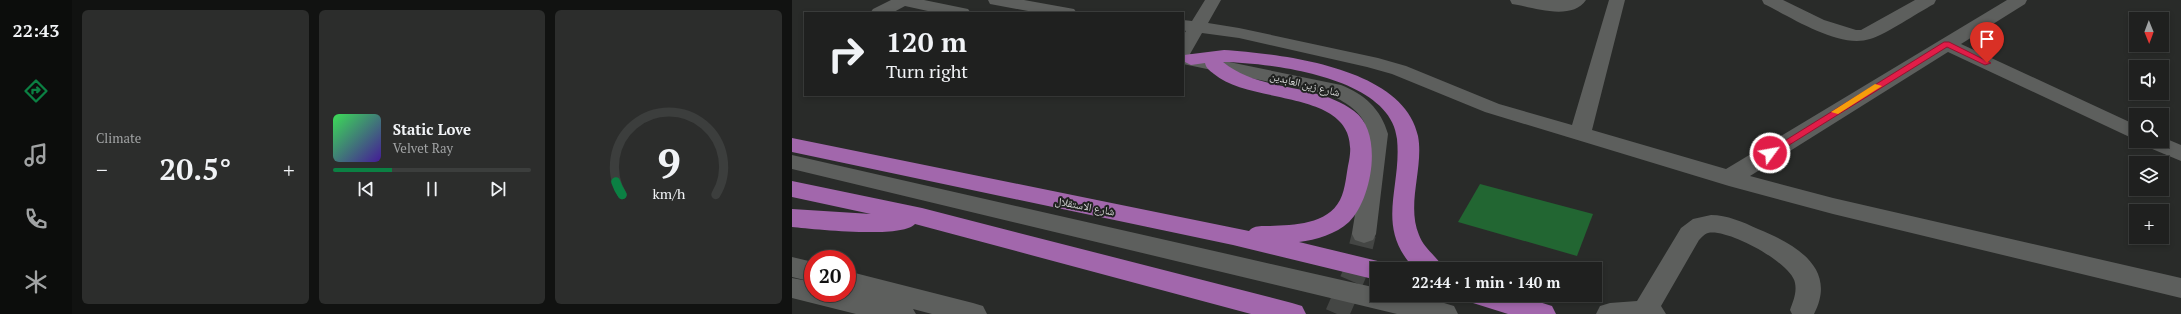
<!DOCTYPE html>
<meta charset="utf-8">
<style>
:root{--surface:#1f201f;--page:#2c2d2c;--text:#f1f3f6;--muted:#a1a3a4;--line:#3c3e3d;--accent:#0b8043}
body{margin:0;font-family:"PT Serif","Noto Naskh Arabic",serif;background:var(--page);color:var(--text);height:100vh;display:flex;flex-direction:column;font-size:15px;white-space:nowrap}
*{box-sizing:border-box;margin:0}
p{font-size:13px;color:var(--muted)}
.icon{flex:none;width:22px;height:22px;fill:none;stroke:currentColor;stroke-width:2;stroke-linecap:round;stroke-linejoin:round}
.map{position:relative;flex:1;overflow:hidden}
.details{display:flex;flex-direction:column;gap:10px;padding:10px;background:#111211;width:720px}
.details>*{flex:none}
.hud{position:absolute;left:12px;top:12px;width:380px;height:84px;border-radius:0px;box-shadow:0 2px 6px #0003,0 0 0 1px var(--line);background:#1f201f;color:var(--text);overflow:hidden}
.needle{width:26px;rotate:179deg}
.controls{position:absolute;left:1337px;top:12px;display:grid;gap:8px}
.controls a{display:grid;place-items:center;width:40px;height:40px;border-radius:0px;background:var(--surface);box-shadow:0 2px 6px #0003,0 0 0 1px var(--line);font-size:20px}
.speed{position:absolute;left:12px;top:250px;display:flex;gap:8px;font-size:20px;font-weight:700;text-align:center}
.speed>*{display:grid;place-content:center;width:52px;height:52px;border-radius:50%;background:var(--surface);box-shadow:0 2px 6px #0003,0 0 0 1px var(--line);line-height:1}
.speed .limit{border:6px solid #d22;background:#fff;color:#111}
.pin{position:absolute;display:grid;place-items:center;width:34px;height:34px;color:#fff;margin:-41px -17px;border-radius:50% 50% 50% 0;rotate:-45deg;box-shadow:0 0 4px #0007}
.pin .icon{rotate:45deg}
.me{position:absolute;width:44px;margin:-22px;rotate:58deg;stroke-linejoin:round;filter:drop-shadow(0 0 3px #0008)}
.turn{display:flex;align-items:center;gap:14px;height:84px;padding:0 16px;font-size:18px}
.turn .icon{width:52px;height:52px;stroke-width:2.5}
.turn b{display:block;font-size:28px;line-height:34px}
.big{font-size:30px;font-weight:700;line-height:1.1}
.details .card{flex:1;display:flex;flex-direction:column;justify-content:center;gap:6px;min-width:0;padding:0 14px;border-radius:6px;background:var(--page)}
.details .dial{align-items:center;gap:0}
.dial svg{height:104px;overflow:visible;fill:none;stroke:var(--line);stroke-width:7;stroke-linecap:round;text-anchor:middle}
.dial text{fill:var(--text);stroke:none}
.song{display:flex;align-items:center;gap:12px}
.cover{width:48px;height:48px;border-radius:6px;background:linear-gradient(135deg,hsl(130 70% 55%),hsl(260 70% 35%))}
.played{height:4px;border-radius:2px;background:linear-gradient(90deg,var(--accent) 30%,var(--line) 30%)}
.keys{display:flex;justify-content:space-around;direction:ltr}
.heat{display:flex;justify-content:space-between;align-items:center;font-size:22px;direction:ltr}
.details .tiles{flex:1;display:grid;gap:10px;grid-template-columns:repeat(3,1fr)}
.trip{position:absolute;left:578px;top:262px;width:232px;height:40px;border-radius:0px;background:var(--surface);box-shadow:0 2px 6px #0003,0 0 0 1px var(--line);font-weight:700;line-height:40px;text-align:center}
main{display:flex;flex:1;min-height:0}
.tab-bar{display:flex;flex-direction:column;width:72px;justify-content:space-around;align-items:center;background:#0c0d0c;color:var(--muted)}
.tab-bar .icon{width:28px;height:28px}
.tab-bar .active{color:var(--accent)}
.tab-bar b{font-size:18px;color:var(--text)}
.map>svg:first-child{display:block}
.building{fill:#226632}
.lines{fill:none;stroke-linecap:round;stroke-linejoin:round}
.minor-tunnel{stroke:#444644;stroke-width:24;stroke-dasharray:24 12;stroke-linecap:butt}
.minor{fill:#5d5f5d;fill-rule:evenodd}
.highway{fill:#a267ac;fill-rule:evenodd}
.route{fill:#e11d48;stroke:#92132f}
.slow{fill:#f59e0b}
.labels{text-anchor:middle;stroke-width:4;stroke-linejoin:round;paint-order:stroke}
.street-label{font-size:11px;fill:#dcdddc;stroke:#202220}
</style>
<main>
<nav class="tab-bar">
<b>22:43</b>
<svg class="icon active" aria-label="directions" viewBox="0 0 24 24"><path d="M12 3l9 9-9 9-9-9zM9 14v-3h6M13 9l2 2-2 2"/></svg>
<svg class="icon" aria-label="music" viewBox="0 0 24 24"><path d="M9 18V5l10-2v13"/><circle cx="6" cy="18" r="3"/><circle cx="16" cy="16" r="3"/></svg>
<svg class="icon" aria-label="phone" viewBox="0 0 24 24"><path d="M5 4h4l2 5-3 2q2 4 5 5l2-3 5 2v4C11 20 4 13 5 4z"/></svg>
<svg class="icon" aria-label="climate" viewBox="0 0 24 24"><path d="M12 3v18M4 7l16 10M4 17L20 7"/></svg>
</nav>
<section class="details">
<div class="tiles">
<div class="card"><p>Climate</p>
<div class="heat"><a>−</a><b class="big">20.5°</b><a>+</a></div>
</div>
<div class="card">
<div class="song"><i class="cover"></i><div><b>Static Love</b><p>Velvet Ray</p></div></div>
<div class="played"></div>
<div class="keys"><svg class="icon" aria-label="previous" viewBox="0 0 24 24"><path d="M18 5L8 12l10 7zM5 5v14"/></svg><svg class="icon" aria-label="pause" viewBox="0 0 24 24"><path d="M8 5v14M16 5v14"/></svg><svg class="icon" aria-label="next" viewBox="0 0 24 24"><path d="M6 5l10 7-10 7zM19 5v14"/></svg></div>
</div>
<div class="card dial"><svg viewBox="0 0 100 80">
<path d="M14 69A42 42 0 1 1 86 69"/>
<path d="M14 69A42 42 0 0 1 9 59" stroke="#0b8043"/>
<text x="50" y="56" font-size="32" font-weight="700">9</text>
<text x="50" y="72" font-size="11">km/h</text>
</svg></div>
</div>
</section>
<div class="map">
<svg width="1389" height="314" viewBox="0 0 1389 314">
<rect width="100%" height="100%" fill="#292b29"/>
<path class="building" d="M688,184L801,214L785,256L666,222Z"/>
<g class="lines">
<path class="minor-tunnel" d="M545,314L562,275L572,234"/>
<path class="minor" d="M99,0H132L176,9L179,13H145L113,6L100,13H78L81,9Z
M196,0H232L282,9L285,13H247L198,4Z
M413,0H429L416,23L447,28L586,58L614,66L707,104L780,125L817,0H833L800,130L934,169L1215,0H1235L1233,4L1169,44L1344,125V140L1156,52L958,176L1041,198L1389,278V298L1041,214L937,186L693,112L600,74L575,67L447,38L410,33L398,54L549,85C572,94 589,109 596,134L584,234L581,240L572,243L563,240L560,234C563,212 578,138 572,122C566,109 548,99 536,94L391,64V35L394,31L391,30V20L400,21Z
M718,0H794C781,20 745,9 726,5L720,4Z
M970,0H991L1032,20L1064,30H1069L1123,0H1144L1142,4C1125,13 1095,34 1078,39C1047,49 999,17 972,4Z
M1370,137L1389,145V161L1353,146L1350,141H1370Z
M0,155L585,288V295C613,295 635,297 662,306L666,314H605L0,169Z
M919,215C935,215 951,222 966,229C1003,244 1046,268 1022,314H1000L998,310C1001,301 1005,293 1003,283C1000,263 935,228 916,233C912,234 909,238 907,240L869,306L874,314H804L808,306L818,303L845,301L889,228L901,219Z
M0,257L21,262V282L0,277Z
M55,271L181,303L191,306L195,314H140L121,309L124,314H64L0,298V278L21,282V293H55Z"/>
<path class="highway" d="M432,50C488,54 612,67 626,136C632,168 614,204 627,235C632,249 645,256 652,269H623C582,227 610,188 605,139C599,77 479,63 431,62C469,93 523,82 562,111C592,132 580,200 557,222C544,234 524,240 507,242L594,263L597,269H585V280L441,245L0,152V138L457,231C462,225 470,226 477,226C501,225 535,225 548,200C554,188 554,174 557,161C571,87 461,107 422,74C418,71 414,68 413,63L399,65L391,61L392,55Z
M0,181L130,208L500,303L510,306L514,314H459L123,224C111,239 21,229 0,227V209L79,214L0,197Z
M677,295H725L760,306L764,314H716L681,303Z"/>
</g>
<path class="route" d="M1152,42H1157L1199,63L1193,65L1155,47L981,155H974L973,153Z"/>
<path class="slow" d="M1083,84L1090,86L1046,114L1039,112Z"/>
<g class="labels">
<g class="street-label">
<text transform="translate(513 84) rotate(14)" y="4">شارع زين العابدين</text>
<text transform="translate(293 206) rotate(11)" y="4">شارع الاستقلال</text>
</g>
</g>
</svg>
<div class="controls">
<a><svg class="needle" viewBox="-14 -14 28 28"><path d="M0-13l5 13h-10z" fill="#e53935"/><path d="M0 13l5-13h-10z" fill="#a1a3a4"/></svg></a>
<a><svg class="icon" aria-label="sound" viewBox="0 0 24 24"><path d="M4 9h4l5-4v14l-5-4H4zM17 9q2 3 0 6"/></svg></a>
<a><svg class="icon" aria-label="search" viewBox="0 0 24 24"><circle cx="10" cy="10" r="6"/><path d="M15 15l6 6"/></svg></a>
<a><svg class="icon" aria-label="layers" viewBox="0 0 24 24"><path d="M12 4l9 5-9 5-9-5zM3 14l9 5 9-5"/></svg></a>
<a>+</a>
</div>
<div class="speed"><div class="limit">20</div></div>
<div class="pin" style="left:1195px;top:63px;background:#d93025"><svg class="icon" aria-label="arrive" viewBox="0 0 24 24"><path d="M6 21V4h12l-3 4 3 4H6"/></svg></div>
<svg class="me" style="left:978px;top:153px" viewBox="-20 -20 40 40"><circle r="17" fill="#e11d48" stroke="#fff" stroke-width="3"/><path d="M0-11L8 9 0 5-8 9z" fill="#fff"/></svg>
<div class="trip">22:44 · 1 min · 140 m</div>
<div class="hud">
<div class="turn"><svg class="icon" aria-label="right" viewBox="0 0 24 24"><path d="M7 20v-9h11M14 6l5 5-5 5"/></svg><div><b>120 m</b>Turn right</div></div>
</div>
</div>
</main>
